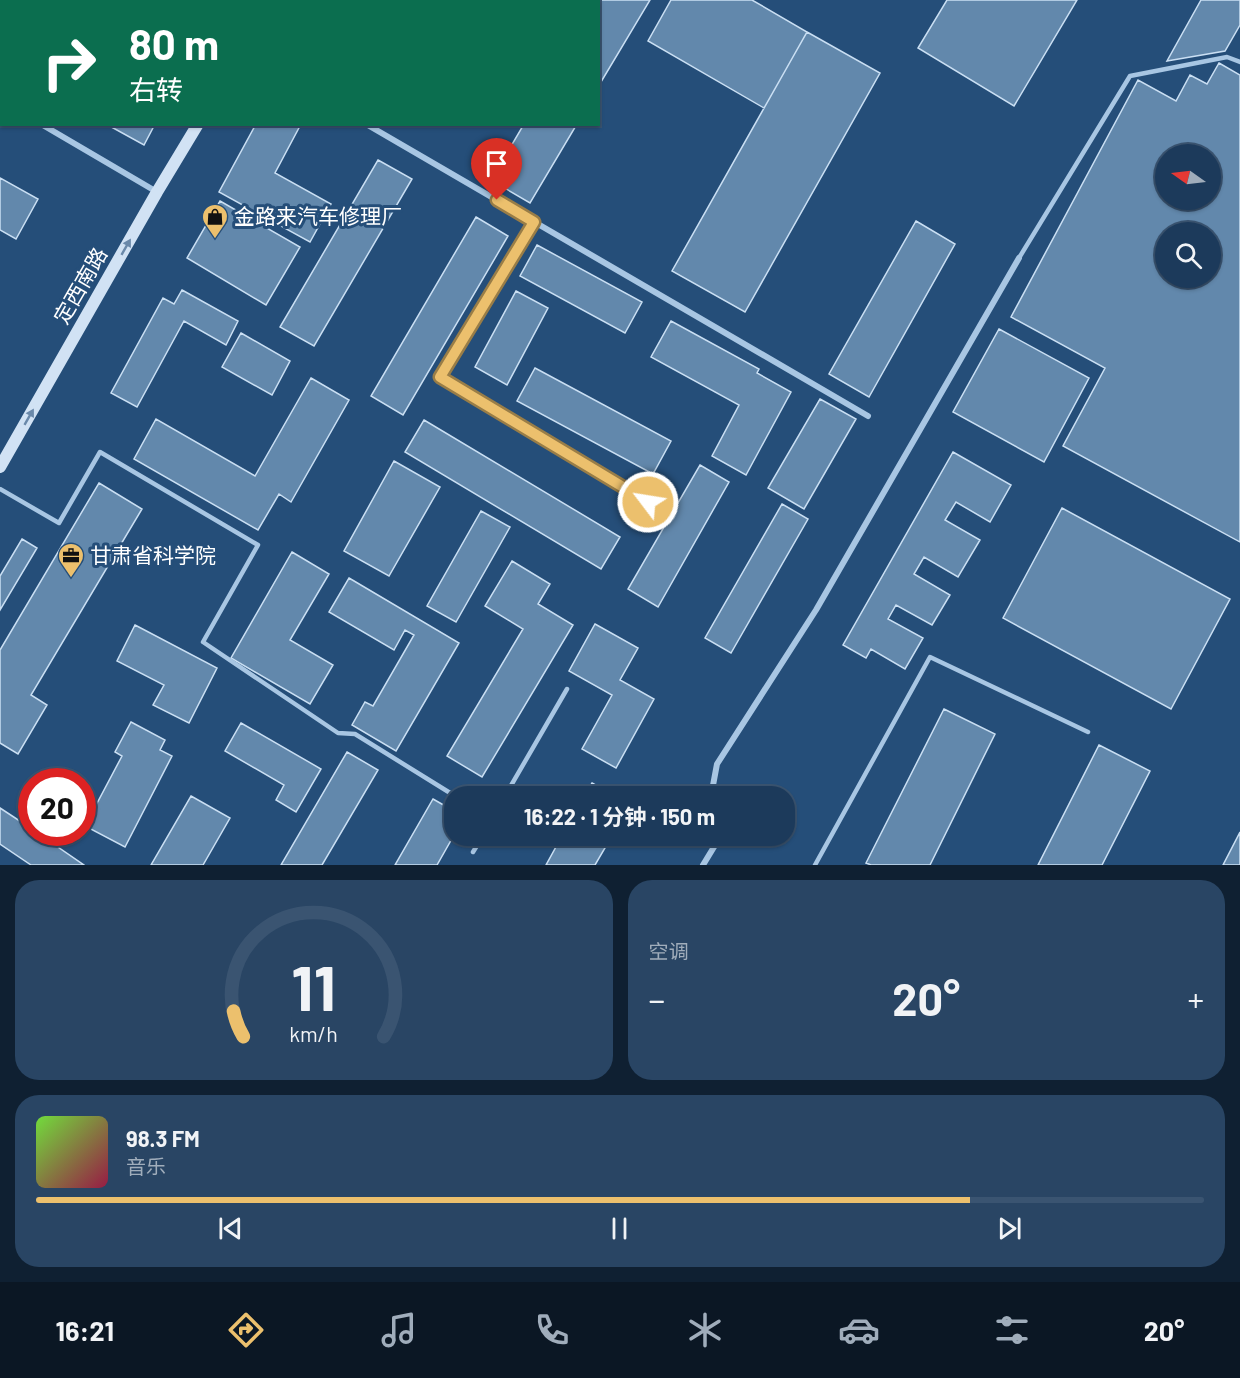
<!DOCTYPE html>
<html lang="zh">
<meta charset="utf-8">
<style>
:root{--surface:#1c3a5b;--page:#294564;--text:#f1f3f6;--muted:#a0adbb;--line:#3a5471;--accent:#ecc06d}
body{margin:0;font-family:Barlow,"Noto Sans SC",sans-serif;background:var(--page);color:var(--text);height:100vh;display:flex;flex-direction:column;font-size:22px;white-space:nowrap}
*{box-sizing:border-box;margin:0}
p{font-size:20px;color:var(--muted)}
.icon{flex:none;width:33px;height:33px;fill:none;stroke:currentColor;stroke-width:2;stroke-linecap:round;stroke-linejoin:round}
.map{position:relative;height:865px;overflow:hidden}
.drawer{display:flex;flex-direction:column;gap:15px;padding:15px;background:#0f2032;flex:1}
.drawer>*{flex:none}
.banner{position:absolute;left:0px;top:0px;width:600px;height:126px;box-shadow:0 2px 4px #0004,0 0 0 2px var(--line);background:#0b6e4f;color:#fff;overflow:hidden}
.needle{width:39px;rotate:284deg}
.fabs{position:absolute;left:1155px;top:144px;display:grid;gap:12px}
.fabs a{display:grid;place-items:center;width:66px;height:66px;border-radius:50%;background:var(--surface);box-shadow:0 2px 4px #0004,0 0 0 2px var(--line);font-size:30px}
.speed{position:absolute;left:18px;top:768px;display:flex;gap:12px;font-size:30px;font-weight:700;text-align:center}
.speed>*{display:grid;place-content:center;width:78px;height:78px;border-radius:50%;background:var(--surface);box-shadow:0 2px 4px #0004,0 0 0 2px var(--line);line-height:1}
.speed .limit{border:9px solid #d22;background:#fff;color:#111}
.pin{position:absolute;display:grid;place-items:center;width:51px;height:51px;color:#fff;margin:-62px -26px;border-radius:50% 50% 50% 0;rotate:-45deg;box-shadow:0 0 6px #0007}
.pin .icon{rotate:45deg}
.me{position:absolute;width:66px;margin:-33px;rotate:301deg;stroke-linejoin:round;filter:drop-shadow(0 0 4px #0008)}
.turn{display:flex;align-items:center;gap:21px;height:126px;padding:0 30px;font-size:27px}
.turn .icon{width:78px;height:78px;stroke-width:2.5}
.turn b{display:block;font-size:42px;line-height:51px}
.big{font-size:45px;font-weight:700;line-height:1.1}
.drawer .tile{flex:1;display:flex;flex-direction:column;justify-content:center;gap:9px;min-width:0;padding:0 21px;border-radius:24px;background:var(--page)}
.drawer .dial{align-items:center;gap:0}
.dial svg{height:156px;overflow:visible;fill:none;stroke:var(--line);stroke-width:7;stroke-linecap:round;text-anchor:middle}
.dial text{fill:var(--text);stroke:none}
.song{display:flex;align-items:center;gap:18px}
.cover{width:72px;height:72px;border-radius:9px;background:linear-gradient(135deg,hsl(100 70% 55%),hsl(340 70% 35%))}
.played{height:6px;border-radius:3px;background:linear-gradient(90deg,var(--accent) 80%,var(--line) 80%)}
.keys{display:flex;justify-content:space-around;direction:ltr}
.heat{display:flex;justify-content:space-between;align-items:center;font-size:33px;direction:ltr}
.drawer .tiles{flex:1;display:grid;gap:15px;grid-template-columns:1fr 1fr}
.tile:last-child{grid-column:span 2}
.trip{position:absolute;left:444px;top:786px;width:351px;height:60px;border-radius:24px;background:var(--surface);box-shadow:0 2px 4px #0004,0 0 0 2px var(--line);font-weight:700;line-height:60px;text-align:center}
.tab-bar{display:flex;height:96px;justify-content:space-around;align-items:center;background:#0b1724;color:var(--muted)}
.tab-bar .icon{width:42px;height:42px}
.tab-bar .selected{color:var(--accent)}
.tab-bar b{font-size:27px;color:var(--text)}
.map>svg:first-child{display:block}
.building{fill:#6288ac;stroke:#cadff3;stroke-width:1.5;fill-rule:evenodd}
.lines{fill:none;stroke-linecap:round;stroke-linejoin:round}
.lane{stroke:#a8c6e3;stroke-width:4.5}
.street{stroke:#a8c6e3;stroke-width:6}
.secondary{stroke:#d1e2f4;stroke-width:12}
.oneway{fill:#6a89aa}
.route-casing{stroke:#997d47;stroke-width:15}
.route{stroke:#ecc06d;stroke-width:10}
.labels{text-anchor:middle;stroke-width:6;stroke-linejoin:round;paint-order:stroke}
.poi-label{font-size:21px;fill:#fff;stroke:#254e79;text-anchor:start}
.street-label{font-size:21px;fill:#fff;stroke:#254e79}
</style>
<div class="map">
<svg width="1240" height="865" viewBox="0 0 1240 865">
<rect width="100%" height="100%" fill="#254e79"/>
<path class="building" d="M6,0H71L74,2H5Z
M597,0H650L598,87V2H596Z
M671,0H752L807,32L764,108L648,41Z
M947,0H1077L1014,106L918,48Z
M1201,0H1240V25L1225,51L1167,61Z
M807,32L880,73L745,312L672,271Z
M1219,63L1240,75V542L1063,446L1105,368L1011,317L1138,80L1176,101L1190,75L1207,84ZM1166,154H1210V200H1166ZM1166,232H1210V278H1166Z
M106,124H155L144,145Z
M256,124H301L275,173L331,204L310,242L219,192Z
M524,124H577L530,203L491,180Z
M378,160L412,179L314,346L280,327Z
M0,178L38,199L16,239L0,230Z
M220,201L300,247L266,305L187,258Z
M476,217L508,236L403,415L371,396Z
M916,221L955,244L869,397L829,374Z
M537,245L642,302L625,333L520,276Z
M182,290L238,321L226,345L184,321L137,407L111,393L163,298L174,304Z
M516,291L548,308L507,385L475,367Z
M671,321L759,369L757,373L791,392L746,475L712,456L739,405L651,357Z
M999,329L1089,378L1044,462L953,412Z
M241,333L290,361L272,395L222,367Z
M535,368L671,441L653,474L517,401Z
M311,378L349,400L291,502L279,494L258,530L134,459L156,419L255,476Z
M820,399L856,419L804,509L768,488Z
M424,420L620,537L601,569L405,452Z
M953,452L1011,485L990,522L956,502L945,520L980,540L958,577L924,557L914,574L950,595L932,625L896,605L888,619L923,638L905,669L871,649L866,658L843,645Z
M394,461L440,487L389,576L344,551Z
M700,465L729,482L658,607L628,589Z
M99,483L142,509L31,695L47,705L18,754L0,743V650Z
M782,504L808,519L731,653L705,638Z
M1062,508L1230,599L1171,709L1003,618Z
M481,511L510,527L456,622L427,606Z
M22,539L37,548L0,610V576Z
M292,552L329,574L290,640L333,665L310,704L231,658Z
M512,561L550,584L538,604L573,625L482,777L447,756L523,629L485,606Z
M349,578L459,643L396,751L352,725L365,702L373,706L414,635L405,630L394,650L329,612Z
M595,624L638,648L620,680L654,699L616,768L582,749L612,695L569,671Z
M135,625L217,668L189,723L153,705L164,685L117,661Z
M944,709L995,734L930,865H871L866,863Z
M131,722L165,740L160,750L172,756L125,847L85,826L122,756L115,752Z
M241,723L321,769L296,812L276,800L284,785L225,751Z
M1099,745L1150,771L1102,865H1038Z
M347,752L378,770L322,865H281Z
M592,783L615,796H584Z
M191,796L230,818L203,865H151Z
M433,799L454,811V835L437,865H395Z
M0,808L32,829V832H36L84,865H31L0,844Z
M1240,832V865H1223Z
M562,836H612L595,865H546Z"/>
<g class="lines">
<path class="lane" d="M534,222L440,377L648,502
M1019,258L1130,76L1227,57L1240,62
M0,489L59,523L100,452L258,545L203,642L338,733L355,734L455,796
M505,796L567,689
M473,852L483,836
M815,865L930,657L1088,732"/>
<path class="street" d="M0,101L2,102
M41,124L157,192
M366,124L868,416
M711,796L717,764L816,610L1019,258
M703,865L717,842L716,836"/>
<path class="secondary" d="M271,2L272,0
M0,467L157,192L198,124"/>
</g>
<defs><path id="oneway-solid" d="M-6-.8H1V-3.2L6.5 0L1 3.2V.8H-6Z" transform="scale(1.5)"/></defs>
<g class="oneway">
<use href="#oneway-solid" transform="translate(126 247) rotate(-60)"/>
<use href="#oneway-solid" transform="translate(29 417) rotate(-60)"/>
</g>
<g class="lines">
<defs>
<path id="route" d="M497,200L534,222L440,377L648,502"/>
</defs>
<use href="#route" class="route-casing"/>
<use href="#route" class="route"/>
</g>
<defs>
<symbol id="shop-pin" viewBox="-11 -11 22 30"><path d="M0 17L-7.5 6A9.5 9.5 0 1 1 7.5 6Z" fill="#ecc06d" stroke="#254e79"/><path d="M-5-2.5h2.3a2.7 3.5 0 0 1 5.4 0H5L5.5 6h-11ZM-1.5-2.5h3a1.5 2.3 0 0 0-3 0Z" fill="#111"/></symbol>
<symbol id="office-pin" viewBox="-11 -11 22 30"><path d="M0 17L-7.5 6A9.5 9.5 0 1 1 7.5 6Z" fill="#ecc06d" stroke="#254e79"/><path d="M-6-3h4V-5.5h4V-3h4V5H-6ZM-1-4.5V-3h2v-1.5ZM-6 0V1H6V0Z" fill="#111"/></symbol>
</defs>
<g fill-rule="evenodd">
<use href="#shop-pin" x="200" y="202" width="30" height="40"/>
<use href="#office-pin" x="56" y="541" width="30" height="40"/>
</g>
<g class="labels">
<g class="poi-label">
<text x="234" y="224">金路来汽车修理厂</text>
<text x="90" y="563">甘肃省科学院</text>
</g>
<g class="street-label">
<text transform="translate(81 286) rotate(-60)" y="7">定西南路</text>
</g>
</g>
</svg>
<div class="fabs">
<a><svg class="needle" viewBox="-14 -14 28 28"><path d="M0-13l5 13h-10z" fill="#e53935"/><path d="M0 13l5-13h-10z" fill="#a0adbb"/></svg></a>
<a><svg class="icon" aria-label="search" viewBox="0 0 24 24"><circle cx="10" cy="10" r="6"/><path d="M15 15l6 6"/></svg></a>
</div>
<div class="speed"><div class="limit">20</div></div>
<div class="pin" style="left:497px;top:200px;background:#d93025"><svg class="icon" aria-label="arrive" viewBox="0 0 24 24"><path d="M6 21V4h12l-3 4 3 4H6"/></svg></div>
<svg class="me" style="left:648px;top:502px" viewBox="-20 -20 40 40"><circle r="17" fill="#ecc06d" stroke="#fff" stroke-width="3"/><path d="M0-11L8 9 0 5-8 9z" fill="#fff"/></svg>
<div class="trip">16:22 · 1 分钟 · 150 m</div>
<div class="banner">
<div class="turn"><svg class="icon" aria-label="right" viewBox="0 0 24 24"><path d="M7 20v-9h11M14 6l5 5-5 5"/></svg><div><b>80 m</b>右转</div></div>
</div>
</div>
<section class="drawer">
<div class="tiles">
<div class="tile dial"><svg viewBox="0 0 100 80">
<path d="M14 69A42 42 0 1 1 86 69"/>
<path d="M14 69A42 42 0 0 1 9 56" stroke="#ecc06d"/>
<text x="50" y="56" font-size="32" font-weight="700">11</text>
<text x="50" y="72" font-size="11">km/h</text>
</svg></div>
<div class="tile"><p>空调</p>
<div class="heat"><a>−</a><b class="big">20°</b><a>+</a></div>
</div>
<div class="tile">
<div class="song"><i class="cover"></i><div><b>98.3 FM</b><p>音乐</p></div></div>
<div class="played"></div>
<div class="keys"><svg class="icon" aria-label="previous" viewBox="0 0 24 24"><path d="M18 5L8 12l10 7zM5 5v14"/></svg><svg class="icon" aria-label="pause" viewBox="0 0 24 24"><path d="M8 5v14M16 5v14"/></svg><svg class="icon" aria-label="next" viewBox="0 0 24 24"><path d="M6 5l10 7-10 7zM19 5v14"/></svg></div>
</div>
</div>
</section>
<nav class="tab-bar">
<b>16:21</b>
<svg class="icon selected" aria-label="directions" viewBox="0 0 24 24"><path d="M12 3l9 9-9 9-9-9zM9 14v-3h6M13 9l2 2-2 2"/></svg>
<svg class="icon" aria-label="music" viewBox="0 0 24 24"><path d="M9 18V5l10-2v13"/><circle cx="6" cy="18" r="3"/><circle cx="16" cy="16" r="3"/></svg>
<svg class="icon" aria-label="phone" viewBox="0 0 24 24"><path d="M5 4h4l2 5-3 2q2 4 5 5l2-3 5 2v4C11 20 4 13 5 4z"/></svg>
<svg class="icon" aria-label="climate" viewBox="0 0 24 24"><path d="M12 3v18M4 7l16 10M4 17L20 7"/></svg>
<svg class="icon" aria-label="car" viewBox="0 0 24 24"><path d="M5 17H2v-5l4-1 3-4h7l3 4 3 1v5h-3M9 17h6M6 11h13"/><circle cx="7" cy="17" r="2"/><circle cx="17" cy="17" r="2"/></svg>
<svg class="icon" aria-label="filters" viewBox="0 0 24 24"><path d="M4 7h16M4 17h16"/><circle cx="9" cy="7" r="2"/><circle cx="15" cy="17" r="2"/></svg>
<b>20°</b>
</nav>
